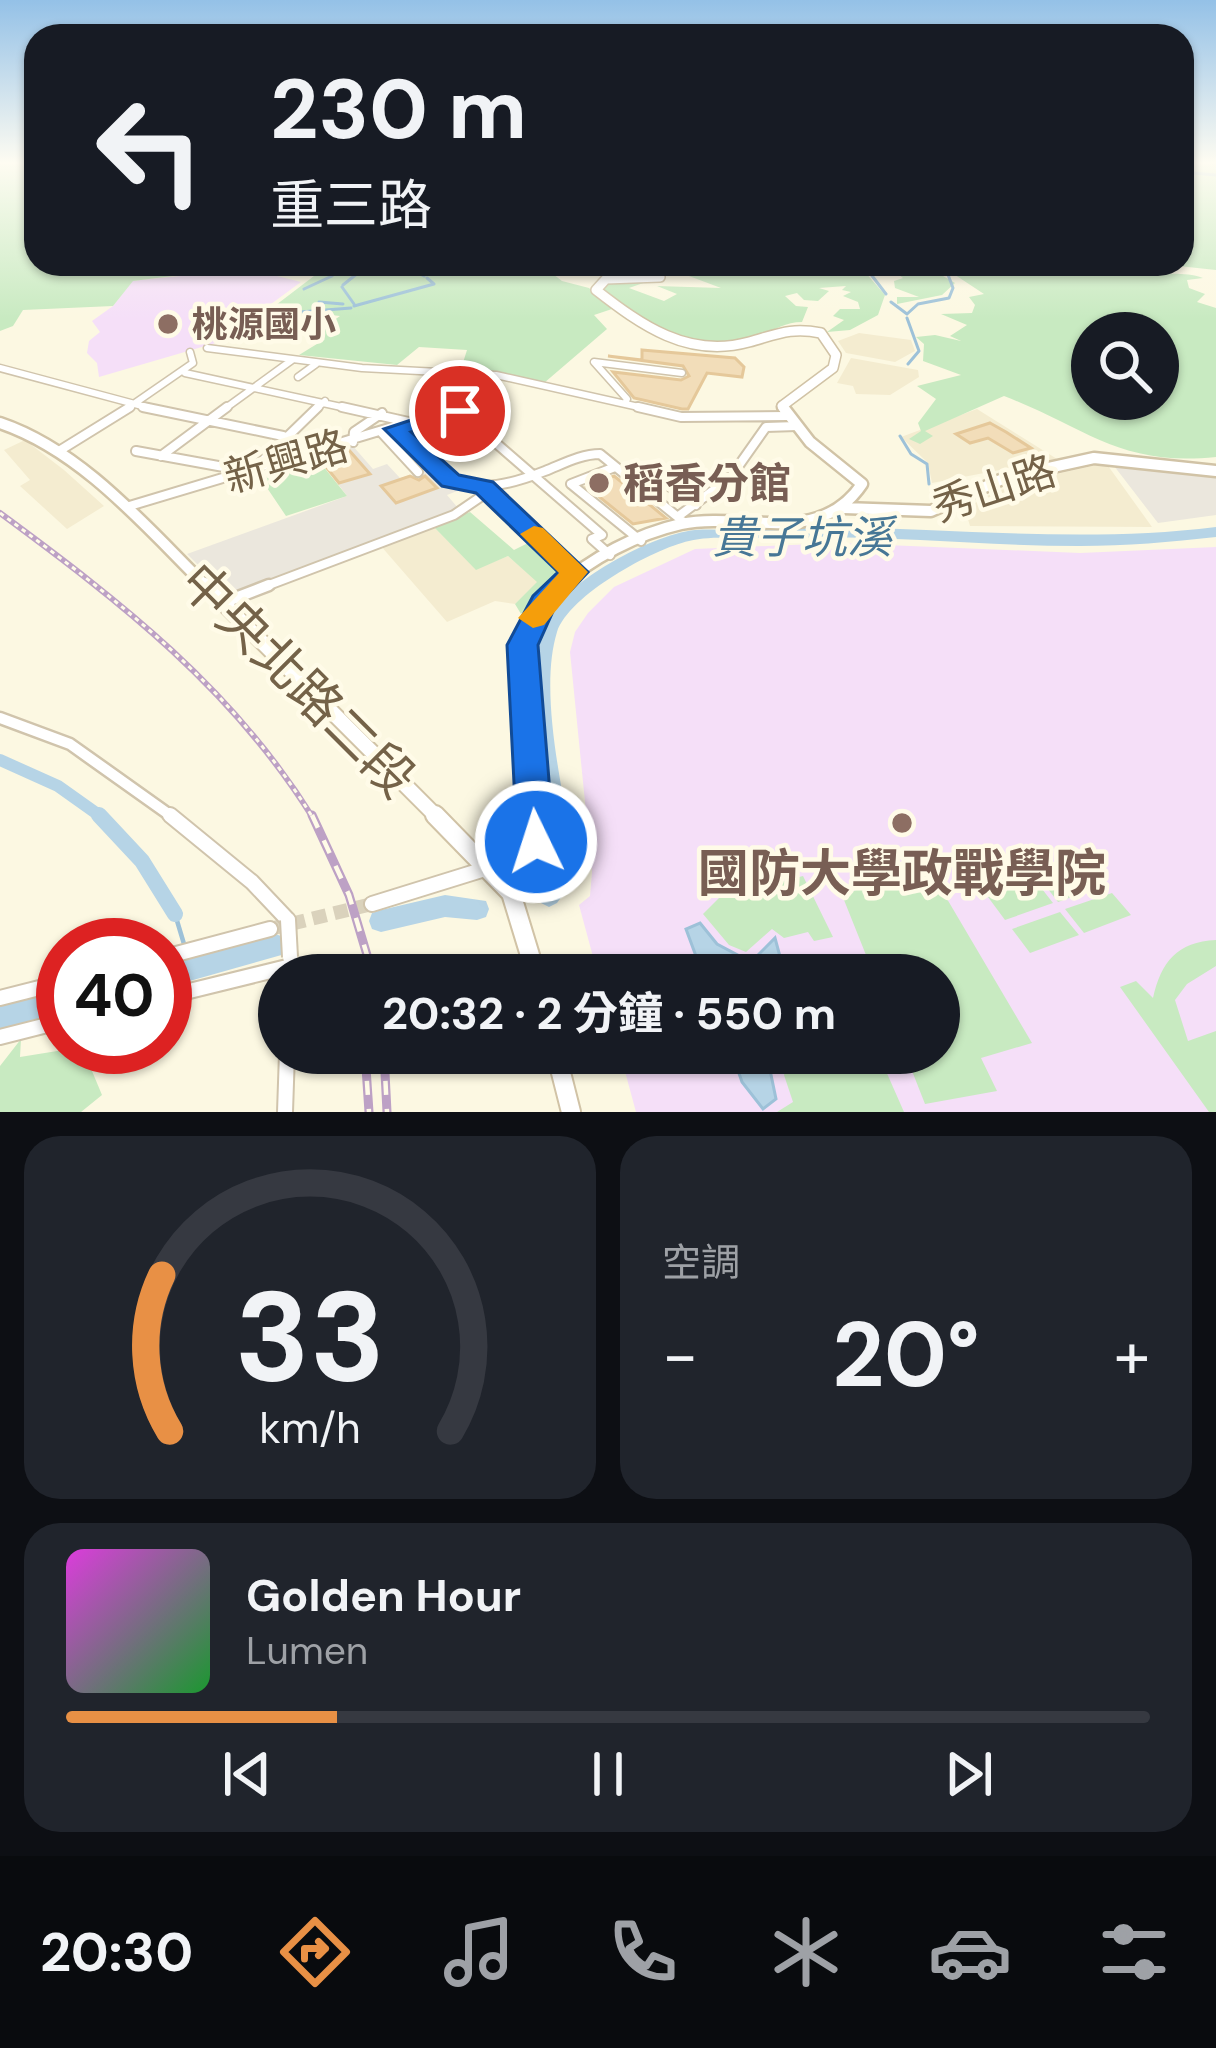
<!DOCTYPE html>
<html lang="zh-TW">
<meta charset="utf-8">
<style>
:root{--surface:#171b24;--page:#20242c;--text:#f1f3f6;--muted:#9ea1a6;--line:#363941;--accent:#e89045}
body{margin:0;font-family:"DM Sans","Noto Sans TC",sans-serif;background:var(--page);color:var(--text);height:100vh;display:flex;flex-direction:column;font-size:45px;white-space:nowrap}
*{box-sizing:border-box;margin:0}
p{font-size:39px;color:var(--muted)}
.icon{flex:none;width:66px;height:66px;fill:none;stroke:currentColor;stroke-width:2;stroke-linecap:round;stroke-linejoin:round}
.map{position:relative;height:1112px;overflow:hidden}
.drawer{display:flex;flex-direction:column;gap:24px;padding:24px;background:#0d0f14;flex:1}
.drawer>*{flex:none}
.banner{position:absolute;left:24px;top:24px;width:1170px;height:252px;border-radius:36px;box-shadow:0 3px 9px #0004;background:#171b24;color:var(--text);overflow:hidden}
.controls{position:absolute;left:1071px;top:312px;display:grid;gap:24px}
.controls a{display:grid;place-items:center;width:108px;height:108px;border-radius:50%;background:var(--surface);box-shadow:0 3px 9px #0004;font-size:60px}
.speed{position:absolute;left:36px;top:918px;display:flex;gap:24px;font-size:60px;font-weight:700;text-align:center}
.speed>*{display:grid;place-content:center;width:156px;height:156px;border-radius:50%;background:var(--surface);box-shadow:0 3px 9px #0004;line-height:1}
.speed .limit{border:18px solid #d22;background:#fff;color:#111}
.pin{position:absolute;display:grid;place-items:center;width:102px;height:102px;color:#fff;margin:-51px;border:6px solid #fff;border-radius:50%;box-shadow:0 3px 12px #0007}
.me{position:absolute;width:132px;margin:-66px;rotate:356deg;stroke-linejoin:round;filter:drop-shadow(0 0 9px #0008)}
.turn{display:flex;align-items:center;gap:42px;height:252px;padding:0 48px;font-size:54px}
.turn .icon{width:156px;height:156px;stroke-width:2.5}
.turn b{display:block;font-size:84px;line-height:102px}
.big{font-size:90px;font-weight:700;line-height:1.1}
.drawer .card{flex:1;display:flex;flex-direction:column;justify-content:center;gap:18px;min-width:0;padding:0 42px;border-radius:36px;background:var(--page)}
.drawer .dial{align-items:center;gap:0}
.dial svg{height:312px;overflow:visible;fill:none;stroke:var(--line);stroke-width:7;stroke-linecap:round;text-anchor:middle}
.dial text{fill:var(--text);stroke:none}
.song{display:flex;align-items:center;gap:36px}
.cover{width:144px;height:144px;border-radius:18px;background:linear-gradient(135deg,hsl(300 70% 55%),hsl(130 70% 35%))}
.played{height:12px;border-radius:6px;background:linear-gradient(90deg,var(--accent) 25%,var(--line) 25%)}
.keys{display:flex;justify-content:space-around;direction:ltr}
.heat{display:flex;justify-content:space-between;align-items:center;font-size:66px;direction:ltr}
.drawer .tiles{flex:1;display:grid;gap:24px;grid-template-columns:1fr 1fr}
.card:last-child{grid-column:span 2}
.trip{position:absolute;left:258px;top:954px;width:702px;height:120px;border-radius:60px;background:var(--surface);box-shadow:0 3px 9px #0004;font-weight:700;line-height:120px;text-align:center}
.tabs{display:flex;height:192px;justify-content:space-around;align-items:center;background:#090b0e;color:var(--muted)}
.tabs .icon{width:84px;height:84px}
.tabs .on{color:var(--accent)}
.tabs b{font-size:54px;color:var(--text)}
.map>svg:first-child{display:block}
.residential{fill:#f4ecd0}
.industrial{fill:#ebe7dd}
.education{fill:#f5dff8}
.green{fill:#c8eac1;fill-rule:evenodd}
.water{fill:#b6d4e6;stroke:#9dc1d8;stroke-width:3}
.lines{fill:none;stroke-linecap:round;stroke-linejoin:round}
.stream-far1{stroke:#9dc1d8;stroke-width:3}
.stream{stroke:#9dc1d8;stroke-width:4.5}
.canal-far1{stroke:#b6d4e6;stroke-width:12}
.canal{stroke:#b6d4e6;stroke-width:16}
.river{fill:#b6d4e6;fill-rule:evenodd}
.building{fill:#f2ddb9;stroke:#e5c89a;stroke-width:3}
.street-tunnel{stroke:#dad2bc;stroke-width:14;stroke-dasharray:14 8;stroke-linecap:butt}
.street-far3-casing{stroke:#d0c4ac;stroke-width:9}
.street-far2-casing{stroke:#d0c4ac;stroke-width:12}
.street-far1-casing{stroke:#d0c4ac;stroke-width:15}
.street-casing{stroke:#d0c4ac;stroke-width:18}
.secondary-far4-casing{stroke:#d1c3a6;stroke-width:9}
.secondary-far3-casing{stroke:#d1c3a6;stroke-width:12}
.secondary-far2-casing{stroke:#d1c3a6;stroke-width:15}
.secondary-far1-casing{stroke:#d1c3a6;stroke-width:18}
.secondary-casing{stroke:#d1c3a6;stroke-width:22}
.street-far3{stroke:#fff;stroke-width:6}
.street-far2{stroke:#fff;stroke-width:8}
.street-far1{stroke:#fff;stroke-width:10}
.street{stroke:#fff;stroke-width:14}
.secondary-far4{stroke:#fff;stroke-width:6}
.secondary-far3{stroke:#fff;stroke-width:9}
.secondary-far2{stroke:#fff;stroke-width:10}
.secondary-far1{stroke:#fff;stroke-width:14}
.secondary{stroke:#fff;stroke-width:18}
.rail-far1-casing{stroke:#bda1c5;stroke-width:6}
.rail-casing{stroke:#bda1c5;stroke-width:9}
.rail-far1{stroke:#fffbe8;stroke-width:3;stroke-dasharray:4.5;stroke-linecap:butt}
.rail{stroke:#fffbe8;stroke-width:4.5;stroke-dasharray:14;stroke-linecap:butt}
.street-bridge-casing{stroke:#d0c4ac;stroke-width:18;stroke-linecap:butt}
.street-bridge{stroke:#fff;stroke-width:14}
.route{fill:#1a73e8;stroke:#114b97;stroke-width:3}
.slow{fill:#f59e0b}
.education-dot{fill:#8d6e63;stroke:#fffbe8;stroke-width:4.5}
.labels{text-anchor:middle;stroke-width:9;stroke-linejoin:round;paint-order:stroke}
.far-education-label{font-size:36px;font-weight:bold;fill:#785e54;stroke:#fffbe8;text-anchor:start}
.street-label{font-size:42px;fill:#746248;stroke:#fffbe8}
.education-label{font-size:42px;font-weight:bold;fill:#785e54;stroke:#fffbe8;text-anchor:start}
.water-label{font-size:45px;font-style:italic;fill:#477796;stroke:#fffbe8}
.near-street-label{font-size:51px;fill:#746248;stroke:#fffbe8}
.near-education-label{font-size:51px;font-weight:bold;fill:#785e54;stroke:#fffbe8}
</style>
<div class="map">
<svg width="1216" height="1112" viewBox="0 0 1216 1112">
<rect width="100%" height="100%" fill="#fcf8e2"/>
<path class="residential" d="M859,333L911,340L915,351L895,362L846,353L838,341Z
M851,358L918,370L919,377L890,395L856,394L853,386L837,383Z
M977,409L1057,459L932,483L928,463L901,437Z
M25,440L64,470L104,506L67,529L20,486L30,480L4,450Z
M1106,463L1152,527L970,526L965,509L987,496L1021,482Z
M433,526L476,569L508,556L538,582L515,604L495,601L447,622L380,545Z"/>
<path class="industrial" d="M352,445L373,469L387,464L400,478L431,469L457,491L447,495L458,508L229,596L187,554L347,496L317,456Z
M1111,462L1216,475V515L1158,523Z"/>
<path class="education" d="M249,269L301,282L219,342L99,377L97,363L87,353L89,341L100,332L92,321L113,306L132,281Z
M838,543L1080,553L1216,547V1112H636L620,1053H939V975H598L579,905L590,896L592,872L570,652L575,632L588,613L614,587L695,549Z"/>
<path class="green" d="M0,163H36V264H267L133,281L113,306L23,310L13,326L0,331Z
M1182,163H1216V270L1169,265L1136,271C1153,278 1179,269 1203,278L1187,280L1189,288L1205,294L1197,302L1216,308V457C1120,467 1087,428 1004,396L925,431L933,436L920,444L909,439L921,431L918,423L936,399L917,386L961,375L923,361L924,344L916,337L935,335L961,341L950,336L967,325L941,314L972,313L975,305L969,297L984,294L940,265L943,276L955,283L942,295L897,304V297H919L895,288L894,281L903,278L895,272L901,264H1182ZM1092,333H1158V399H1092Z
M343,264H540L562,281L589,288L612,309L594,315L607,329L544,383L461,369L467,350L419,347L397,365L299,355L325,339L313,335L340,316L331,315L308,331H255L251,324L314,276Z
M666,264H858L885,295L878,315L850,330L827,332L844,320L833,316L840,309H860L858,302L843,296L851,292L842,290L846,286L819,288L829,291L818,301L804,300L797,293L785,296L796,306L808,307L802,322C778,322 764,339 741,342C688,349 637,326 601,291L603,282L649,281L629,288L664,301L677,294L657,286L721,288L681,273L683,267Z
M315,456L347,496L286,516L257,473Z
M470,512L514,550L534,540L562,568L521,614L515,604L537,582L508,556L476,570L433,526Z
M1086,864L1105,885L1058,902L1041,880Z
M927,865L1032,1043L981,1058L997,1091L925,1104L905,1053H939V975H874L842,895Z
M803,876L833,937L814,941L808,932L784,938L772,929L746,952L729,945L703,914L719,898Z
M1035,880L1053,903L1005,920L988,897Z
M1112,893L1131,915L1084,933L1065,909Z
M1060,912L1079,935L1030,953L1012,929Z
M1216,940V966L1187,984L1175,1000L1188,1041L1216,1031V1112H1209L1120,987L1136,981L1153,998C1161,962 1177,942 1216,940Z
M21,1039L20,1057L82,1047L102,1095L81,1112H0V1066Z
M790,1053H878L904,1112H777L793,1102L784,1075Z"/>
<path class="water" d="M700,923L717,944L751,962L775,938L785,975H703L686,929Z
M732,1053H774L770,1070L776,1099L763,1109L742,1082Z"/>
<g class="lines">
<path class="stream-far1" d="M1211,163L1216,164
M1182,172L1216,175
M400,264L424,276
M863,264L886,294
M343,285L369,264
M342,287L354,304
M304,289L332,276
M319,302L343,304
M891,302L907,314
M354,306L434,284L427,278
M287,313L351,308
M907,314L918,304L949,298L953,288L944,264
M907,318L919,351L908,364
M900,436L911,454L927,464L929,484"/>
<path class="stream" d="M175,914L184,944"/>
<path class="canal-far1" d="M0,760L58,786L103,818"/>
<path class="canal" d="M99,815L142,861L175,914"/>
<path class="river" d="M834,527C962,529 1088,543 1216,527V537C1171,542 1126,546 1080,546C980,546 880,534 780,538C752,539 715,535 689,541C653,549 569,595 557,632C537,697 567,807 577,875L557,903L549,907L541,903L537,896L553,873C544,805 518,699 538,634C553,587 649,535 695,530C710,529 726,530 742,530C772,529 803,527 834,527Z
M445,895L486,901L489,909L486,917L477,920L445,917L381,932L372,929L369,921L372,913L381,910Z
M276,934L285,938L288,946L285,954L165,988V964Z
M63,989V1015L0,1032V1006Z"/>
</g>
<path class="building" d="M642,350L735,358L744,367L742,377L707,373L688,409H682L634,398L613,372L681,380L689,376L683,366L608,356L642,360Z
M990,423L1006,432L1031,448L1013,453L988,438L970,443L956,434Z
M348,449L370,474L339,483L319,458Z
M410,476L419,480L425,476L437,488L396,503L381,486Z
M614,476L624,484L666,518L633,524L587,487Z"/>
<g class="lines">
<path class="street-tunnel" d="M270,929L372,904"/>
<defs>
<path id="street-far3" d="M207,348L362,368L496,375L652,410
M0,368L157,410
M185,373L355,410
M298,377L316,364
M625,404L627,399L594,362L682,373
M125,410L193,363L190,352
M223,410L292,360
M315,410L325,401
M469,410L483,408"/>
<path id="street-far2" d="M143,407L283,436
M342,407L413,423
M638,407L681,417L787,416
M395,429C448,484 469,501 545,471C563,464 581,454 600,454L685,523
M382,433L418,472
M489,437L602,535L592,539L610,555
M353,442L354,432L382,413
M59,451L130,407
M136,451L251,472L318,407
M161,456L227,407
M615,467L571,484L641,541
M658,478L696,505
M488,491L575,572
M126,507L419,419L483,408
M680,515L730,478L766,427L797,426
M261,588L454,515L495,487"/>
<path id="street-far1" d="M220,604L269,585
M0,718L70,744L174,818"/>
<path id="street" d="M170,815L252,882L288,920
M372,904L488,868
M165,957L270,929
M165,997L291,966
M0,998L63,982
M0,1037L63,1021
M285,1112L287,1053"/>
<path id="secondary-far4" d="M633,264L650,272"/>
<path id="secondary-far3" d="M644,269L660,277L606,279L596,290C641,325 688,359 749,342C778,334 791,327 821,333L836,355L833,368L782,406L785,410"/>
<path id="secondary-far2" d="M0,423C83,451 147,528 208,588
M844,508L931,511L1007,477L1094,458L1216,471
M558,588C591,558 637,534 681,524C745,511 819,548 862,484L810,442L783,407"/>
<path id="secondary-far1" d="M205,585L438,818
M533,818C524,739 498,646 561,585"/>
<path id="secondary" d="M435,815L511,893L536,975
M511,893L532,872L533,815
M556,1053L571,1112"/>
</defs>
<use href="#street-far3" class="street-far3-casing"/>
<use href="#street-far2" class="street-far2-casing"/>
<use href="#street-far1" class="street-far1-casing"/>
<use href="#street" class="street-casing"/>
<use href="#secondary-far4" class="secondary-far4-casing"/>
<use href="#secondary-far3" class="secondary-far3-casing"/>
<use href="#secondary-far2" class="secondary-far2-casing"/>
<use href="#secondary-far1" class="secondary-far1-casing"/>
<use href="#secondary" class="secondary-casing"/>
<use href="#street-far3" class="street-far3"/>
<use href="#street-far2" class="street-far2"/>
<use href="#street-far1" class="street-far1"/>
<use href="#street" class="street"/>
<use href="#secondary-far4" class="secondary-far4"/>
<use href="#secondary-far3" class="secondary-far3"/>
<use href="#secondary-far2" class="secondary-far2"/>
<use href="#secondary-far1" class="secondary-far1"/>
<use href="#secondary" class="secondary"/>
<defs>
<path id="rail-far1" d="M0,513C121,602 233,689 313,818"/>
<path id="rail" d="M312,815L349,895L373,975
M365,1053L369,1112
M384,1053L387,1112"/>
</defs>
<use href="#rail-far1" class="rail-far1-casing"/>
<use href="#rail" class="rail-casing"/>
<use href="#rail-far1" class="rail-far1"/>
<use href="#rail" class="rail"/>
<defs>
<path id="street-bridge" d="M288,920L290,957"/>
</defs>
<use href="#street-bridge" class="street-bridge-casing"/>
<use href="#street-bridge" class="street-bridge"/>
</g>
<linearGradient id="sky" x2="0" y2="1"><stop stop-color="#94c1e7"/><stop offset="0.51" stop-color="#fefcf2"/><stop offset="1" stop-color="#fefcf2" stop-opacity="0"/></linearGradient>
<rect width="1216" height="319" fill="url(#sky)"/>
<path class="route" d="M460,404L472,411L468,415L411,432L459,475L493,482L588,572L555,607L538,645L554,842L549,854L536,858L522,854L517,842L507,645L533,596L558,572L476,493L442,486L384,429Z"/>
<path class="slow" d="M534,526L543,528L588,572L544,625L533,628L518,618L559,573L520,534Z"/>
<g class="education-dot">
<circle cx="168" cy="324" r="12"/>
<circle cx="599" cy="483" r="12"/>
<circle cx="902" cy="823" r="12"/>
</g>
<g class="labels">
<g class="far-education-label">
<text x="192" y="337">桃源國小</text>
</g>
<g class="street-label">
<text transform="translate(286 461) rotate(-16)" y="15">新興路</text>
<text transform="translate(994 488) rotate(-18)" y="15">秀山路</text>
</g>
<g class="education-label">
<text x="623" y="498">稻香分館</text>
</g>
<g class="water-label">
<text x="802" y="553">貴子坑溪</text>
</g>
<g class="near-street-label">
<text transform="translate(298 680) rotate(45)" y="18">中央北路二段</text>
</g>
<g class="near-education-label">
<text x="902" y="891">國防大學政戰學院</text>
</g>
</g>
</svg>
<div class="controls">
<a><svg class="icon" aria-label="search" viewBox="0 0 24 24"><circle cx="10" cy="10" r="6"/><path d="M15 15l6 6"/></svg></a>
</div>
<div class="speed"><div class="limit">40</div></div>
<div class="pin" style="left:460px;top:411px;background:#d93025"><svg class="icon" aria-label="arrive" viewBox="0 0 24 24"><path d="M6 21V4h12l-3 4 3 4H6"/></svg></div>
<svg class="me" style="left:536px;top:842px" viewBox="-20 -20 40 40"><circle r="17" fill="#1a73e8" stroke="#fff" stroke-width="3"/><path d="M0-11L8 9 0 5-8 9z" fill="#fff"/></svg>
<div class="trip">20:32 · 2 分鐘 · 550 m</div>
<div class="banner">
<div class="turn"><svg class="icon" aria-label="left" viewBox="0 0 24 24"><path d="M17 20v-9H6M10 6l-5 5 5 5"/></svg><div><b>230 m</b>重三路</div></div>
</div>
</div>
<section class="drawer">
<div class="tiles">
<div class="card dial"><svg viewBox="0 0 100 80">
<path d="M14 69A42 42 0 1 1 86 69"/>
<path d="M14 69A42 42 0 0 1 12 29" stroke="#e89045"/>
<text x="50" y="56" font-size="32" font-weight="700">33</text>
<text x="50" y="72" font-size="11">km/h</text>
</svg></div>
<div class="card"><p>空調</p>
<div class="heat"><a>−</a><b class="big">20°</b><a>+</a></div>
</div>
<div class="card">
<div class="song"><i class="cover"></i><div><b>Golden Hour</b><p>Lumen</p></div></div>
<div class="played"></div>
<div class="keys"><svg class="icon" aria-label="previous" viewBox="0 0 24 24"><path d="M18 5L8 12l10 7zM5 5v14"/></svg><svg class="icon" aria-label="pause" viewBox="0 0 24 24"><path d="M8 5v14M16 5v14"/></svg><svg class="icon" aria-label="next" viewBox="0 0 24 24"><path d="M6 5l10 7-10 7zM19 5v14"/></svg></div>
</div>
</div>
</section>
<nav class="tabs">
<b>20:30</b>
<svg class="icon on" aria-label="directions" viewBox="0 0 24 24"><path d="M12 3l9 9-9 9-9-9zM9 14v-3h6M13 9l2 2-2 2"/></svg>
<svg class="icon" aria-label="music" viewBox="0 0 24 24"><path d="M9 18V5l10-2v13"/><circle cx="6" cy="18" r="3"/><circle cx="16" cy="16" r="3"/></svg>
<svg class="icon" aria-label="phone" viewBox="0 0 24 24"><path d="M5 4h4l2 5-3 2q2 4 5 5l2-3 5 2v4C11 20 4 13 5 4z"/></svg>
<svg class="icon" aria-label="climate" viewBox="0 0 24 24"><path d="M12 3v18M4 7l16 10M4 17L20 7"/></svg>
<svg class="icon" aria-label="car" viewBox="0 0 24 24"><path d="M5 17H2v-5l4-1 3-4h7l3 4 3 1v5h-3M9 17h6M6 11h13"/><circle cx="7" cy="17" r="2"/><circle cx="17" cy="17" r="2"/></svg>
<svg class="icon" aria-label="filters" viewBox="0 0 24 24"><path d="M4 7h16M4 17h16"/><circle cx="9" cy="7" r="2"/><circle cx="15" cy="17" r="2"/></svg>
</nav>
